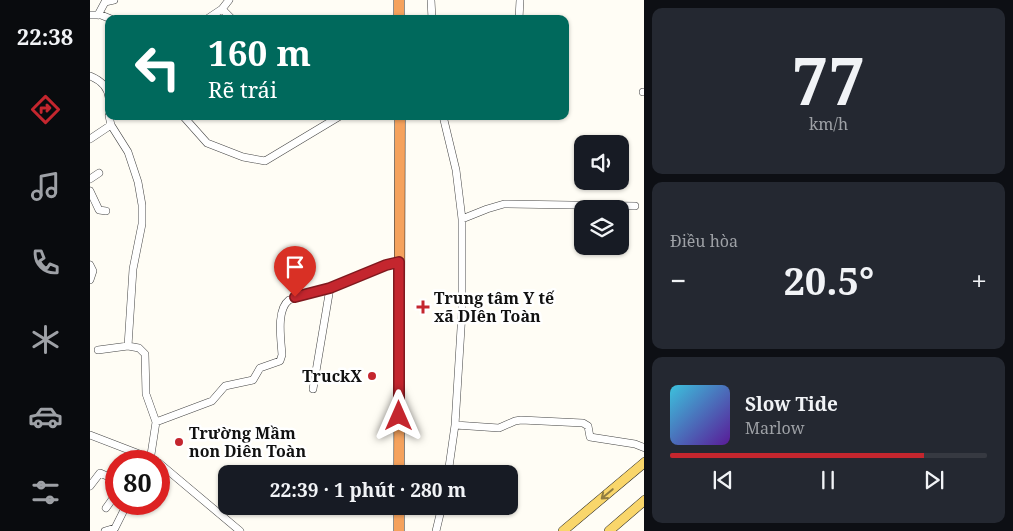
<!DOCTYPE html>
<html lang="vi">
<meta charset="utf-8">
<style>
:root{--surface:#171b24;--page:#242831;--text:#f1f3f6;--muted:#9ea1a6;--line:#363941;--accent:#c4262e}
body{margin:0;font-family:"Noto Serif",serif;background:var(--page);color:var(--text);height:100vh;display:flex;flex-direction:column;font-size:19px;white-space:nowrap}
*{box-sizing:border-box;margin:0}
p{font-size:16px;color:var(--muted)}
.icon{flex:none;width:28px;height:28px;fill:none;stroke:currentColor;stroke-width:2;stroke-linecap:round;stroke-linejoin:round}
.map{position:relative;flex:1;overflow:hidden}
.details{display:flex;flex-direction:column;gap:8px;padding:8px;background:#0d0f14;width:369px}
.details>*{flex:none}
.hud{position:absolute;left:15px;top:15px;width:464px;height:105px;border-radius:10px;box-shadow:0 1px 4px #0004;background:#00695c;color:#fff;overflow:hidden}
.fabs{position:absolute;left:484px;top:135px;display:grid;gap:10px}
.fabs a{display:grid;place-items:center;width:55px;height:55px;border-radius:10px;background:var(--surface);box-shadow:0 1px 4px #0004;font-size:25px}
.speed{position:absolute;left:15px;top:450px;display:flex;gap:10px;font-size:25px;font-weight:700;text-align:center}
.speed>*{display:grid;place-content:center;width:65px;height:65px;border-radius:50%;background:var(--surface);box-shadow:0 1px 4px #0004;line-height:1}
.speed .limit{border:8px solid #d22;background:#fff;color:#111}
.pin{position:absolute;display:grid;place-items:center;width:42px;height:42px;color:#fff;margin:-51px -21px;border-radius:50% 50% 50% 0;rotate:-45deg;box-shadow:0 0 5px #0007}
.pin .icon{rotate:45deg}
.me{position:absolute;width:55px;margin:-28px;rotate:0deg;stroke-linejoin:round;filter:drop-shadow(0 0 4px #0008)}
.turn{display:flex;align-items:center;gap:18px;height:105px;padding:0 20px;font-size:22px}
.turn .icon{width:65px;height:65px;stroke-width:2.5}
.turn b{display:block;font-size:35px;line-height:42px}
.big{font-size:38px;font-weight:700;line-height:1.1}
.details .card{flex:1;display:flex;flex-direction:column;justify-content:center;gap:8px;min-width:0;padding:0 18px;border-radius:10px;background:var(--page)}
.details .dial{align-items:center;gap:0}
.dial b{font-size:65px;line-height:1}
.song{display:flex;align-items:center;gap:15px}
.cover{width:60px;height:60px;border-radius:8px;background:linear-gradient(135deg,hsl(190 70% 55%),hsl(270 70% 35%))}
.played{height:5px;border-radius:2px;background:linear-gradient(90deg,var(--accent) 80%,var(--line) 80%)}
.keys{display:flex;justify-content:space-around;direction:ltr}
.heat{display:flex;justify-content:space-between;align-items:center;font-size:28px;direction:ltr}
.trip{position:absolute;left:128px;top:465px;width:300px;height:50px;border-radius:10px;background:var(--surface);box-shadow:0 1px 4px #0004;font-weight:700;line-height:50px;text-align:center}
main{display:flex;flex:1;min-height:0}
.tabs{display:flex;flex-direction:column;width:90px;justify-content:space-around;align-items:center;background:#090b0e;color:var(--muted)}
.tabs .icon{width:35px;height:35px}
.tabs .current{color:var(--accent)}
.tabs b{font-size:22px;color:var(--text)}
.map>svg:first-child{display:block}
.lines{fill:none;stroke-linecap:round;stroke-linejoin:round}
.minor-casing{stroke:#444;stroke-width:8}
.major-casing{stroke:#222;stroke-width:10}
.highway-casing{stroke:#222;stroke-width:11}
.minor{stroke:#fff;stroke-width:7}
.major{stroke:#f9d66b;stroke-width:9}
.highway{stroke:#f5a25d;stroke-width:10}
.oneway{stroke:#917d42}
.route-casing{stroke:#7f191e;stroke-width:12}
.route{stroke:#c4262e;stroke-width:9}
.poi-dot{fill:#c4262e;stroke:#fff;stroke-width:2}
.labels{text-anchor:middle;stroke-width:5;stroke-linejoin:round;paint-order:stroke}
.poi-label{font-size:16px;font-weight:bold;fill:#111;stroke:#fff;text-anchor:start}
</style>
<main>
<nav class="tabs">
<b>22:38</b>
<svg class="icon current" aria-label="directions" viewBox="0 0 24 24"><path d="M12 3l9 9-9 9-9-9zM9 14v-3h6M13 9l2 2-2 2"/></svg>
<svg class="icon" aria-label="music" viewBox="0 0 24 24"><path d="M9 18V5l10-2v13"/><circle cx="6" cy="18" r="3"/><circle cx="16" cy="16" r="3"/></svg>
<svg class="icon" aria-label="phone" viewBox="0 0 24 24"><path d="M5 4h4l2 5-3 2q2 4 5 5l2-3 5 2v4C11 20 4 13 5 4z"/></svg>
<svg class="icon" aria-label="climate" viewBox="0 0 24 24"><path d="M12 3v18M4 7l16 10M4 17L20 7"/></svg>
<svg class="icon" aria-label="car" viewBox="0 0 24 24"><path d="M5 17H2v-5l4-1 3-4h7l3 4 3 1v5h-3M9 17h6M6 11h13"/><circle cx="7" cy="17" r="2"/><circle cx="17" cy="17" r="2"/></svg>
<svg class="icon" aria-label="filters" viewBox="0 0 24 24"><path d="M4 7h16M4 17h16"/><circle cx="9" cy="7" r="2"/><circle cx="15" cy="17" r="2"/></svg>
</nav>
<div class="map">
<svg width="555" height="531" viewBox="0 0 555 531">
<rect width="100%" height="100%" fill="#fffdf5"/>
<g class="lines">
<defs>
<path id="minor" d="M341,0L342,19
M132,9L142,19
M0,15H11L21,19
M8,15L15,2L24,0
M117,19L132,9L139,0
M429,19L430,0
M0,76C10,80 18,87 19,98
M553,92H555
M19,116L21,125L38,152L48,182L52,205V224L43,269L38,346L49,348L55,354L56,394L66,422L60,461
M93,116L117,143L153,157L175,161L250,116
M353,116L366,170L372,219V312L365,425L358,474
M0,139L21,125
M0,179L9,173
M0,191L9,210L16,211
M372,219L397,209L414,204L545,206
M0,265L3,271L0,280
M8,350L38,346
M223,389L240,288
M66,422L122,401L135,386L163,380L170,368L190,361L192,355C191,339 186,310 199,300L240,288L295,265L309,262
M365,425L409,428L425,421L431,420L493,423L498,426L500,437L545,444L555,448
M0,435L65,460
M69,463L150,531
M0,486L10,473L26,480
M16,508L26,494
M15,531L25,528L37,504
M346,531L352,506"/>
<path id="major" d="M473,531L555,462
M519,531L555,500"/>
<path id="highway" d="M309,0V19
M309,474L310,116
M309,506V531"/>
</defs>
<use href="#minor" class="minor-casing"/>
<use href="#major" class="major-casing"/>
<use href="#highway" class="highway-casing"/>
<use href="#minor" class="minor"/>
<use href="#major" class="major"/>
<use href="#highway" class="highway"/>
</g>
<defs><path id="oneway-shaft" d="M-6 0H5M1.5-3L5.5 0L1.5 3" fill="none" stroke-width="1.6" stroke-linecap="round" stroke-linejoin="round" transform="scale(1.25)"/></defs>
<use class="oneway" href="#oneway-shaft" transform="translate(517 494) rotate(140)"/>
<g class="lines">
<defs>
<path id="route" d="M205,297L240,288L296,265L309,262V416"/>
</defs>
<use href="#route" class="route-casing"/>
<use href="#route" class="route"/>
</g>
<g class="poi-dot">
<path d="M330.5 299.5h5v5h5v5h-5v5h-5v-5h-5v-5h5z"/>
<circle cx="282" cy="376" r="5"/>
<circle cx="89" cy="442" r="5"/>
</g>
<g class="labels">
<g class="poi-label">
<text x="344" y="304">Trung tâm Y tế<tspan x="344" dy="18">xã DIên Toàn</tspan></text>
<text x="272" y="382" text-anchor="end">TruckX</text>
<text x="99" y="439">Trường Mầm<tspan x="99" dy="18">non Diên Toàn</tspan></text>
</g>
</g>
</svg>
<div class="fabs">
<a><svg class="icon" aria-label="sound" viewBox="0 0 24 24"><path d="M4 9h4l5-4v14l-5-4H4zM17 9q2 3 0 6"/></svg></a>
<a><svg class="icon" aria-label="layers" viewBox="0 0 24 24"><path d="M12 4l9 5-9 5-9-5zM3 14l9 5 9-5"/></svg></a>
</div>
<div class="speed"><div class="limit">80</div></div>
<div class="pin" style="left:205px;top:297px;background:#d93025"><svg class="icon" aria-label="arrive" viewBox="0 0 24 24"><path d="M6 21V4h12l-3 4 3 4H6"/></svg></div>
<svg class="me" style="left:309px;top:416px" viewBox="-20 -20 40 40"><path d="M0-17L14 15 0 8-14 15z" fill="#c4262e" stroke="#fff" stroke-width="4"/></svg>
<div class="trip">22:39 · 1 phút · 280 m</div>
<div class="hud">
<div class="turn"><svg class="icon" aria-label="left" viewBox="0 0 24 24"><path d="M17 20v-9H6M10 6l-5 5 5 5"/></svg><div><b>160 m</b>Rẽ trái</div></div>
</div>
</div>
<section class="details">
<div class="card dial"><b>77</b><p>km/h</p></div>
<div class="card"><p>Điều hòa</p>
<div class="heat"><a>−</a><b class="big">20.5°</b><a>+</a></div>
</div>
<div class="card">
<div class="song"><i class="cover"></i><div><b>Slow Tide</b><p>Marlow</p></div></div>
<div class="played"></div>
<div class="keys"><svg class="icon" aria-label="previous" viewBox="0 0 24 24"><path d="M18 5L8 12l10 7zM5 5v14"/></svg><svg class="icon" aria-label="pause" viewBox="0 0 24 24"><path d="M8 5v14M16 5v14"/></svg><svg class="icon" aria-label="next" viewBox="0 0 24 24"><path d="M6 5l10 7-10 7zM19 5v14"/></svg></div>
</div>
</section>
</main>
